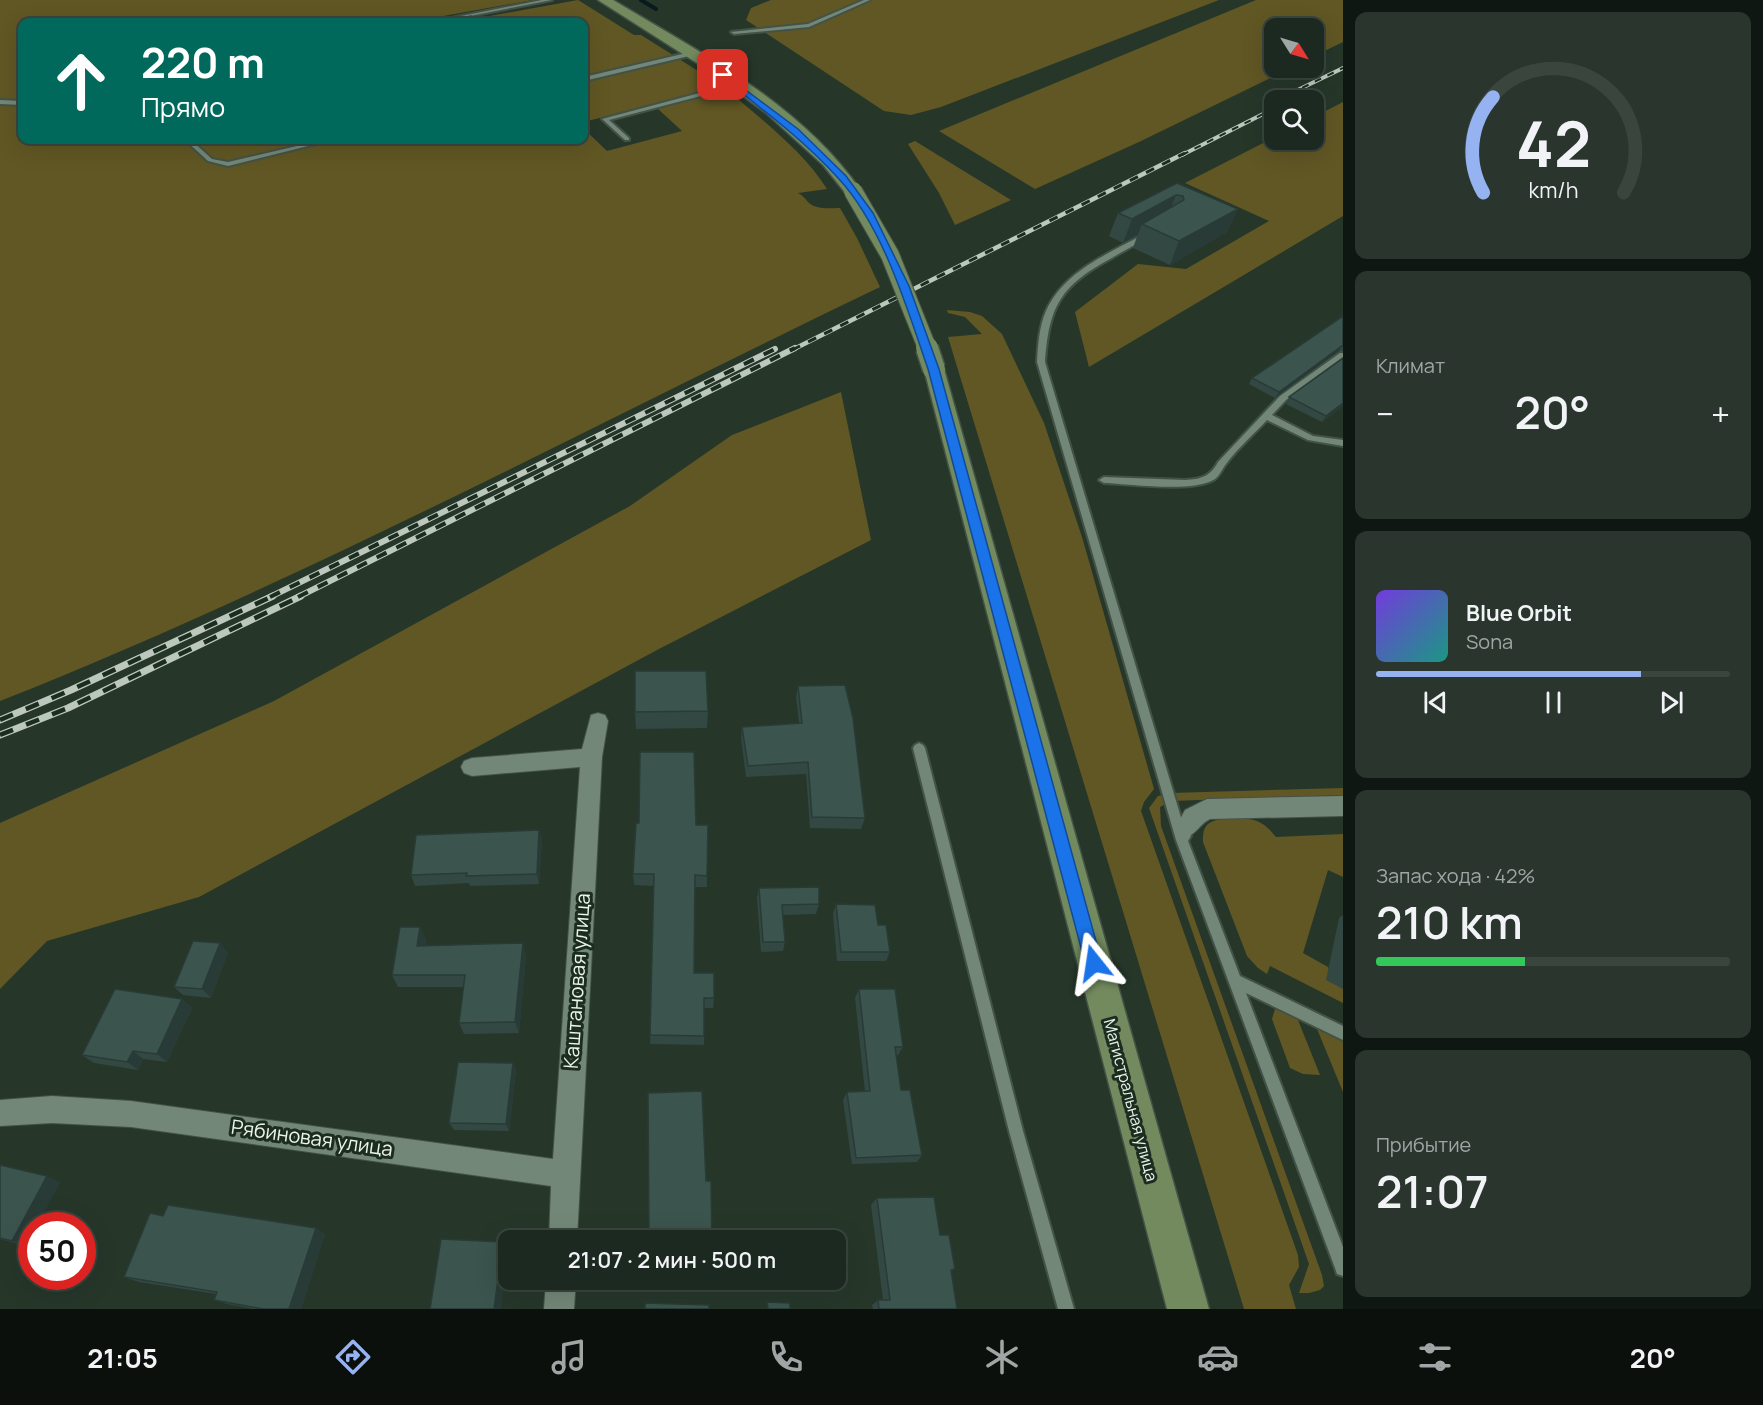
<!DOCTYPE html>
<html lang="ru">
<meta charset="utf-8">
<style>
:root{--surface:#1c2920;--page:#29352d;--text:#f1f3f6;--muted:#a0a6a5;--line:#3a453e;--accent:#95b2f1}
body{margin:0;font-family:Manrope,sans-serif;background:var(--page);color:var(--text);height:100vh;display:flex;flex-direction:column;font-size:22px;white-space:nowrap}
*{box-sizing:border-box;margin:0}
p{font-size:20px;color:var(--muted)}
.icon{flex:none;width:33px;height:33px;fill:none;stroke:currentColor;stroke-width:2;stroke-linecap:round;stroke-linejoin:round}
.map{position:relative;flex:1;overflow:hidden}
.sheet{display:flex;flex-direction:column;gap:12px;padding:12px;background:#0f1712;width:420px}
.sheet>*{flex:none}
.hud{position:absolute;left:18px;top:18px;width:570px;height:126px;border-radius:12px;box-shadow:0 6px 24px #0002,0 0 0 2px var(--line);background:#00695c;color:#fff;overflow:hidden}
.needle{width:39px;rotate:127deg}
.fabs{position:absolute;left:1264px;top:18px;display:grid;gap:12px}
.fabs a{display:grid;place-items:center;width:60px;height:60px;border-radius:12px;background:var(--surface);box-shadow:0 6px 24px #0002,0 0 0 2px var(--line);font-size:30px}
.speed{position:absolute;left:18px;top:1212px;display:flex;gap:12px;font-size:30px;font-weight:700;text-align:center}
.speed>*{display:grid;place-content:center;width:78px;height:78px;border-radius:50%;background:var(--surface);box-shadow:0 6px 24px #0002,0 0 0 2px var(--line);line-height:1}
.speed .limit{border:9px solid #d22;background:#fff;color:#111}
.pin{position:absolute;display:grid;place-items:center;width:51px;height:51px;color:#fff;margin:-26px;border-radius:12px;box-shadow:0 3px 9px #0006}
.me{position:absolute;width:66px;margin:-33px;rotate:345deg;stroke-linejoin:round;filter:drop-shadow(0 0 4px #0008)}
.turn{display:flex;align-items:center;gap:21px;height:126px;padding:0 24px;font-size:27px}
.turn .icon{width:78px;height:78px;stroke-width:2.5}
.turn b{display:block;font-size:42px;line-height:51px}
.big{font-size:45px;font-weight:600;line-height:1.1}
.sheet .widget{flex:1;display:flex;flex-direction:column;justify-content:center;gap:9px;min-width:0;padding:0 21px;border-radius:12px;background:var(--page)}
.sheet .dial{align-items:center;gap:0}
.dial svg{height:156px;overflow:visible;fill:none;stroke:var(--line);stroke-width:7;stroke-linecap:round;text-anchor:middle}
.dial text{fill:var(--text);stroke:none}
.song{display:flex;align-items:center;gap:18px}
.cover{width:72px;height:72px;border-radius:9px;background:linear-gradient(135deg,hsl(260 70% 55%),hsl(170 70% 35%))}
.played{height:6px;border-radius:3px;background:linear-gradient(90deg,var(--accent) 75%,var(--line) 75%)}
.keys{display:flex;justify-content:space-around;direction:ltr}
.heat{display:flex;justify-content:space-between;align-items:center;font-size:33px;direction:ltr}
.charge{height:9px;border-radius:4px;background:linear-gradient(90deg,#34c759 42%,var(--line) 0)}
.trip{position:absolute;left:498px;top:1230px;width:348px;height:60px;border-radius:12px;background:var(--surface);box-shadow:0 6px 24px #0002,0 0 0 2px var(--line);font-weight:600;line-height:60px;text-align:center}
.menu{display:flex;height:96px;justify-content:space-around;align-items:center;background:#0b100d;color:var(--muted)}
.menu .icon{width:42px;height:42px}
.menu .on{color:var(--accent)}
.menu b{font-size:27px;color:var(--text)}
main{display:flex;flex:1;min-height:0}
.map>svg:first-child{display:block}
.green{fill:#615724}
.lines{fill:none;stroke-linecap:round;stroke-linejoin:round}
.stream{stroke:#091a1c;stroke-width:4}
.lane-casing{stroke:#435246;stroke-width:4}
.street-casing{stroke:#435246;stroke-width:2}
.secondary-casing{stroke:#435246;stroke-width:3}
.lane{fill:#738778;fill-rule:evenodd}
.street{fill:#738778;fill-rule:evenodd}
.secondary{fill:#728a5d;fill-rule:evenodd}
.rail-far3-casing{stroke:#bcc8be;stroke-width:4}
.rail-far2-casing{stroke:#bcc8be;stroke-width:4.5}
.rail-far1-casing{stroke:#bcc8be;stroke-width:6}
.rail-casing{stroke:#bcc8be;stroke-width:7}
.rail-far3{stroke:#1c2d20;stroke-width:2;stroke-dasharray:7;stroke-linecap:butt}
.rail-far2{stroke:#1c2d20;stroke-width:3;stroke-dasharray:9;stroke-linecap:butt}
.rail-far1{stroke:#1c2d20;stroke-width:4;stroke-dasharray:11;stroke-linecap:butt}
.rail{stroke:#1c2d20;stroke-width:4.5;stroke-dasharray:14;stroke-linecap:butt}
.secondary-bridge-far1-casing{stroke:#435246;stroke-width:20;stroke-linecap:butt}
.secondary-bridge-casing{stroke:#435246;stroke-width:25;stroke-linecap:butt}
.secondary-bridge-far1{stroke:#728a5d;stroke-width:18}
.secondary-bridge{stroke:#728a5d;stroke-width:22}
.wall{fill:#334843}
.shaded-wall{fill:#293b37}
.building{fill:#3b544e;stroke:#293b37;stroke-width:1.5}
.route{fill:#1a73e8;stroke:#114b97;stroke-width:1.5}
.labels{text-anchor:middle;stroke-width:6;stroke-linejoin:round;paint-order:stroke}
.street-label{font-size:16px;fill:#eaf5ec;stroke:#1c2d20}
.near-street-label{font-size:20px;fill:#eaf5ec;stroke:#1c2d20}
</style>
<main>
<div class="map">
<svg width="1343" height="1309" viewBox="0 0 1343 1309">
<rect width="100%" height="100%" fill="#26372a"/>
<path class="green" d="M0,0H533L410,22H22V140H584V129L607,151L682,131L657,108L717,93H731C764,122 803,151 827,189L798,193C804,196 805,199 809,203C817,210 831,208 840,208L857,238L880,287C588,427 301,582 0,701Z
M578,0L634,35H641L717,83L711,89L584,122V22H490L484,17Z
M771,0H1219L941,107L911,115L884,111L746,20L751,8Z
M1256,0H1343V42L1314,56V28H1275V68H1291L1139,142L1035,189L939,131Z
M1343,102V216L1089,367L1075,312L1138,264L1186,269L1269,221L1185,183L1275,137V140H1314V117Z
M915,141L1011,200L955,225L939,193L908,144Z
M947,310L970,312L982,316L1002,334L1044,423L1082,537L1154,789L1144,802L1141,811L1298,1255L1299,1267L1289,1285L1296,1309H1244L948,337L982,334L965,317L948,313Z
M841,392L871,540L657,650L199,897L47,941L0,989V823L274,701L630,506L732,435Z
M1343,788V795L1171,801L1160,807L1161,826L1322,1275L1324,1286L1320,1290L1309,1293H1299L1309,1264L1149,808L1158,796L1171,793Z
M1220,819C1246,819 1258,814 1276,837L1343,834V877L1328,870L1303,953L1328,967L1331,978L1343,984V1003L1270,966L1267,974L1258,968L1247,956L1203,842C1203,827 1205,823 1220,819Z
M1285,1008L1296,1015L1320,1075L1303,1074L1290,1068L1272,1019L1275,1009Z
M1315,1024L1343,1038V1092Z"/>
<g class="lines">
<path class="stream" d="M641,0L656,9"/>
<defs>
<path id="lane" d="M542,0H552L439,22H431Z
M864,0H870L809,27L734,34L731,32L808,24Z
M691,52L693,55L584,81V77Z
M737,83L739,84V86L609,120L629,138V140H625L602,119Z
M0,100L22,101V105L0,104Z
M185,140H191L212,159L228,162L323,140H332L228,166L208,161Z
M1144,234L1149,235C1138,244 1123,251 1110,259C1060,286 1049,307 1045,362L1185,831L1189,832L1191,836L1188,841L1240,976L1343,1026V1040L1246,993L1343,1247V1276L1337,1274L1335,1268L1176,840L1037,362C1038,345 1039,327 1046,311C1064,271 1108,254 1144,234Z
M1340,353H1343V359L1286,400L1272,415L1313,436L1343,440V446L1308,440L1267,420C1254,434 1238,448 1226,464C1222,469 1220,475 1215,479C1194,493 1130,484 1104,483L1099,480L1104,477L1185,480C1201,479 1210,477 1218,462L1280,396Z
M919,743L923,745L925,748L1023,1131L1074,1309H1058L1009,1131L913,748L915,745Z"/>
<path id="street" d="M598,713L605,715L608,721L602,757L577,1240H549L551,1186L131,1127L52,1123L0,1126V1100L52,1096L131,1101L553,1159L580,767L472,776L464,773L461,767L464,761L472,758L582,749L591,715Z
M1343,796V816L1210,819C1200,824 1197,833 1187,837L1179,834L1176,827L1185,810L1207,799Z
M546,1280H576L574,1309H544Z"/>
<path id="secondary" d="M598,0H613C700,52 802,105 861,191L859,195H847L823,165L765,112L700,65Z
M934,363L941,365L944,369L1209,1309H1167L924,369L927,365Z"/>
</defs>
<use href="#lane" class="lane-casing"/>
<use href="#street" class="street-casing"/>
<use href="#secondary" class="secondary-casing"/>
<use href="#lane" class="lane"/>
<use href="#street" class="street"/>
<use href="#secondary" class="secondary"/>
<defs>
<path id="rail-far3" d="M1277,100L1343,68
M1182,155L1275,108"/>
<path id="rail-far2" d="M792,350L1185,153"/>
<path id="rail-far1" d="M270,597L775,349
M298,597L795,348"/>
<path id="rail" d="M0,720L71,690L273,596
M0,735L68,708L301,596"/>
</defs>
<use href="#rail-far3" class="rail-far3-casing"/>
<use href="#rail-far2" class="rail-far2-casing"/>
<use href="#rail-far1" class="rail-far1-casing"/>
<use href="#rail" class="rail-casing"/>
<use href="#rail-far3" class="rail-far3"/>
<use href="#rail-far2" class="rail-far2"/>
<use href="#rail-far1" class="rail-far1"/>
<use href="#rail" class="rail"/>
<defs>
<path id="secondary-bridge-far1" d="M853,191L890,255L928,350"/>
<path id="secondary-bridge" d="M927,348L934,369"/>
</defs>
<use href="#secondary-bridge-far1" class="secondary-bridge-far1-casing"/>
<use href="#secondary-bridge" class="secondary-bridge-casing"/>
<use href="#secondary-bridge-far1" class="secondary-bridge-far1"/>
<use href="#secondary-bridge" class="secondary-bridge"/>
</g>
<path class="wall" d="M1177,183L1238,209L1227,232L1170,265L1133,248L1138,234L1123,243L1109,236L1118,213Z
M1343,316V351H1339L1275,398L1249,384L1252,378Z
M1289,397L1343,406L1322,422L1286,404Z
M798,686L865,818L861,829L810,828L806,774L746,777L741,738L742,727L799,723L796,697Z
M708,711L707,728L636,729L635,712Z
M696,825L707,876V887H695L694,973L714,998L713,1008H704V1045L650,1044L654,886L634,885L633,874Z
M539,830L542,840L539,884L470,886L469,883L415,886L411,875Z
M759,888L819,904L816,914L783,915L785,942L783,951L761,952L757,898Z
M836,904L878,925L890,952L886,961H837L833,914Z
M1343,915V989L1326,980L1339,918Z
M420,927L426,940L425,945L526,956L519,1033L464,1034L459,1023L464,987H398L392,975Z
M228,952L211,998L183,995L174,987Z
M859,989L903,1047L898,1055H896L901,1090L922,1155L917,1162L852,1164L843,1100L847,1092H865L855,998Z
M182,999L192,1008L167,1062L143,1059L138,1070L94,1063L82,1055Z
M513,1063L516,1070L509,1131L454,1130L449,1123Z
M0,1165L60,1182L26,1246L0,1239Z
M877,1198L940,1235L955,1269L951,1272L957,1309H873L872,1305L878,1300H883L871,1205Z
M163,1216L325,1234L301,1309H253L227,1304L214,1300L216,1294L139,1282L124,1277Z"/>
<path class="shaded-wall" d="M1176,195L1167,218L1142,224L1138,234L1123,243L1132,219Z
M1238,209L1227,232L1170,265L1179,241Z
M1342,345L1339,351L1275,398L1279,392Z
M1343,403V406L1322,422L1326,416Z
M539,830L542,840L539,884L537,874Z
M420,927L426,940L423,958L417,946Z
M220,943L228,952L211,998L202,989Z
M523,943L526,956L519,1033L515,1022Z
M182,999L192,1008L167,1062L157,1054Z
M133,1051L143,1059L138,1070L127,1062Z
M513,1063L516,1070L509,1131L506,1124Z
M47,1176L60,1182L37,1226H32V1236L26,1246L12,1241Z
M316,1228L325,1234L301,1309H289Z
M503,1242L508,1249L501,1309H494Z"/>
<path class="building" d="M471,16L478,22H449L447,21Z
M1177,183L1238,209L1179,241L1142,224L1184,200L1183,196L1176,195L1132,219L1118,213Z
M1343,316V345L1279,392L1252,378Z
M1343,358V403L1326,416L1289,397Z
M635,671H706L708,711L635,712Z
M845,685L853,718L865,818L812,817L808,762L748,766L742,727L802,723L798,686Z
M640,752H694L696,825H708L707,876L695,875L694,973H714V998H704V1036L650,1035L654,874H633L636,823H639Z
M539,830L537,874L466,876L467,873L411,875L416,835Z
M819,887V904L782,905L785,942H763L759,888Z
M836,904L875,905L878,925H886L890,952H841Z
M400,927H420L417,946L523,943L515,1022L459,1023L465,975H392Z
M193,941L220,943L202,989L174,987Z
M115,989L182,999L157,1054L133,1051L127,1062L82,1055Z
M859,989H895L903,1047H895L901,1090H910L922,1155L856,1158L847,1092L870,1091Z
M458,1062L513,1063L506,1124L449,1123Z
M702,1091L706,1181H711L712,1240H649L648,1093Z
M0,1165L47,1176L12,1241L0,1238Z
M934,1197L940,1235H949L955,1269L951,1270L957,1309H879L878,1300H890L877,1198Z
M168,1205L316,1228L289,1309H263L214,1300L217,1292L124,1277L150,1213L163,1216Z
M441,1239L503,1242L494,1309H430Z
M767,1302L790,1303V1309H768Z
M645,1303L709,1305V1309H645Z"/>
<path class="route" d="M723,73L798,129L846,176L873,213L909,286L939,369L1102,963L1100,969L1094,972L1088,969L1085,963L928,369C907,308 883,227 839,179C804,140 762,109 721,77Z"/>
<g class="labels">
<g class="street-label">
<text transform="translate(1131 1100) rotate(75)" y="6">Магистральная улица</text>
</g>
<g class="near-street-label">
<text transform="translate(577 981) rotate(-86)" y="7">Каштановая улица</text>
<text transform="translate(312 1138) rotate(8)" y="7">Рябиновая улица</text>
</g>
</g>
</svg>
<div class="fabs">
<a><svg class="needle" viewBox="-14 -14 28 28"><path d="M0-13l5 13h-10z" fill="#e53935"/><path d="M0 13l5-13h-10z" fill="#a0a6a5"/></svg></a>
<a><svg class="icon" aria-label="search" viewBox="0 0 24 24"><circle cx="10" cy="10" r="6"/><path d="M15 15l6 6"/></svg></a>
</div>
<div class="speed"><div class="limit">50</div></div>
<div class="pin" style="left:723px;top:75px;background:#d93025"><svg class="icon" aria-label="arrive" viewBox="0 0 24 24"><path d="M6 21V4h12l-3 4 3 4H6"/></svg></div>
<svg class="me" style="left:1094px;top:963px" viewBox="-20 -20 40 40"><path d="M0-17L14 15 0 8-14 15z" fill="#1a73e8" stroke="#fff" stroke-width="4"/></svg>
<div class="trip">21:07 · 2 мин · 500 m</div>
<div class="hud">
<div class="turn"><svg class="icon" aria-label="ahead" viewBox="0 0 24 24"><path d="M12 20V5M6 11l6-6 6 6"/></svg><div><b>220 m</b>Прямо</div></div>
</div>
</div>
<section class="sheet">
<div class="widget dial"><svg viewBox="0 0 100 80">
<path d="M14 69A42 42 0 1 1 86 69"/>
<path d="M14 69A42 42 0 0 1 19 20" stroke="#95b2f1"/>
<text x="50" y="56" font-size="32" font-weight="700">42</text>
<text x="50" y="72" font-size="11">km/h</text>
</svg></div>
<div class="widget"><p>Климат</p>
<div class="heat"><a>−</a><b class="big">20°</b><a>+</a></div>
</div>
<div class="widget">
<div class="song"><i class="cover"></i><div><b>Blue Orbit</b><p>Sona</p></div></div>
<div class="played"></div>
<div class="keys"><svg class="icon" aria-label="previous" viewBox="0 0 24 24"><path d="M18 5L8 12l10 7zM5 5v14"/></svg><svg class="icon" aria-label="pause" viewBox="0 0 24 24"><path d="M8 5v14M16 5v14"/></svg><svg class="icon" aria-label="next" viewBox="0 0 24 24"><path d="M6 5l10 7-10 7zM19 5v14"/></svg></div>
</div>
<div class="widget"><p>Запас хода · 42%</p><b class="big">210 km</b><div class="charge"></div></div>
<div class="widget"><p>Прибытие</p><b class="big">21:07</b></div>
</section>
</main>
<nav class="menu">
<b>21:05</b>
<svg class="icon on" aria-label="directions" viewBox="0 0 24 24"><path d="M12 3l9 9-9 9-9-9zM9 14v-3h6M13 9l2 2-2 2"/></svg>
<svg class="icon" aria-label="music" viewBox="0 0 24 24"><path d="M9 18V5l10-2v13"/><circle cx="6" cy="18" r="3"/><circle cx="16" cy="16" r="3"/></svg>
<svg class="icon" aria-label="phone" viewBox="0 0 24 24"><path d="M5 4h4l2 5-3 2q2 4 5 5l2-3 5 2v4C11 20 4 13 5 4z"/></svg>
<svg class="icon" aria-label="climate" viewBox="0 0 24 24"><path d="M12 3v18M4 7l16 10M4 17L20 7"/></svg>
<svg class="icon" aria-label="car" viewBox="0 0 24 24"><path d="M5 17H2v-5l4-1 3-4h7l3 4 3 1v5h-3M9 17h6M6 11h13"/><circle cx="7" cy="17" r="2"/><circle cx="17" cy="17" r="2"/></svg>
<svg class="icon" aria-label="filters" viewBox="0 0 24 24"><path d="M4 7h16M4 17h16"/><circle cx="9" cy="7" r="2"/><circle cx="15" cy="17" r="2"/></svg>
<b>20°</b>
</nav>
